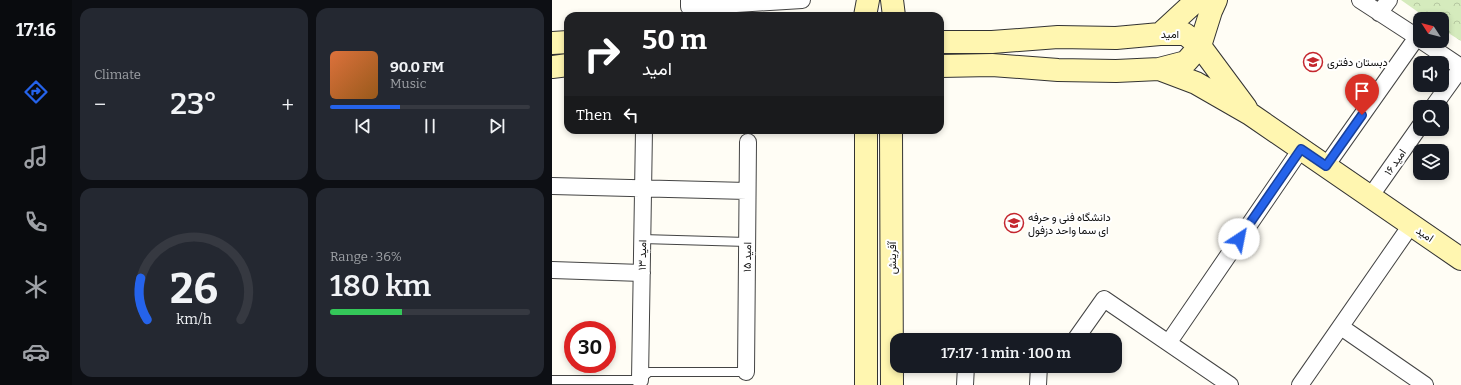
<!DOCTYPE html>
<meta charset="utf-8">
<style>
:root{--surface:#171b24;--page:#242831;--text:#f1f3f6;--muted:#9ea1a6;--line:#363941;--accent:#2563eb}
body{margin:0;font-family:Bitter,Vazirmatn,serif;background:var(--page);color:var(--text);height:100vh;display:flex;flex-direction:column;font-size:15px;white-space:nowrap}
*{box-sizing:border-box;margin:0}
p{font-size:13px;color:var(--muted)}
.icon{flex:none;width:22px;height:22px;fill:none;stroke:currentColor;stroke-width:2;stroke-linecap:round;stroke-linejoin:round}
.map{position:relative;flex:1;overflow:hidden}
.drawer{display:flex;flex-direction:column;gap:8px;padding:8px;background:#0d0f14;width:480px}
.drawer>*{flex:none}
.banner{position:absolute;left:12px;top:12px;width:380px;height:122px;border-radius:12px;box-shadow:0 2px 6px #0003;background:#202124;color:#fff;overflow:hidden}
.needle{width:26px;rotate:306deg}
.fabs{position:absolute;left:861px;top:12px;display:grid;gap:8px}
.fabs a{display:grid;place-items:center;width:36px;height:36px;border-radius:8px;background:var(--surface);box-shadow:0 2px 6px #0003;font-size:20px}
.speed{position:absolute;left:12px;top:321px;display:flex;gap:8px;font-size:20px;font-weight:700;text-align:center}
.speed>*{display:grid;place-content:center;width:52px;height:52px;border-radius:50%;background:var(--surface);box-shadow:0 2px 6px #0003;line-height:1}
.speed .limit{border:6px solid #d22;background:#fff;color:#111}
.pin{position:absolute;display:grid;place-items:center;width:34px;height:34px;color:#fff;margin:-41px -17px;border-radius:50% 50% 50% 0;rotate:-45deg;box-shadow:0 0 4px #0007}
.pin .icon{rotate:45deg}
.me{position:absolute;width:44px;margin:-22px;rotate:34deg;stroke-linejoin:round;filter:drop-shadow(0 0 3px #0008)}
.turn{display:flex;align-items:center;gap:14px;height:84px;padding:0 12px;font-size:18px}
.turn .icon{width:52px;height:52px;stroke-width:2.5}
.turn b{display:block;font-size:28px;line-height:34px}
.then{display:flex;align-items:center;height:38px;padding:0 12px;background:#0003;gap:8px;font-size:15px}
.big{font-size:30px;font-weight:600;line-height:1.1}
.drawer .tile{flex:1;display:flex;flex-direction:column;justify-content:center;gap:6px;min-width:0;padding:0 14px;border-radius:12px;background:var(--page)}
.drawer .dial{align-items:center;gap:0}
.dial svg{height:104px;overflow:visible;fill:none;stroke:var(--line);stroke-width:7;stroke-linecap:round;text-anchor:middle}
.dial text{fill:var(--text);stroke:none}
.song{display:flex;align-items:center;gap:12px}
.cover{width:48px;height:48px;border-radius:6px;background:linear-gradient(135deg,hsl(20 70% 55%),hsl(30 70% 35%))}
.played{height:4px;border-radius:2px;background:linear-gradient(90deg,var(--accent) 35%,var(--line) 35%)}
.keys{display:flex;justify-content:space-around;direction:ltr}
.heat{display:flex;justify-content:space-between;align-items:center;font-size:22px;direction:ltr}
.charge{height:6px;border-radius:3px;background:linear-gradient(90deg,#34c759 36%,var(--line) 0)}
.drawer .tiles{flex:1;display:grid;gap:8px;grid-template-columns:repeat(2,1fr)}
.trip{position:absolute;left:338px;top:333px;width:232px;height:40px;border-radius:12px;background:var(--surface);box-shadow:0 2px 6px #0003;font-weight:600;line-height:40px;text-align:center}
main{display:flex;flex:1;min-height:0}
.tabs{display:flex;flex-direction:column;width:72px;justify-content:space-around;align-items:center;background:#090b0e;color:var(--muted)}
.tabs .icon{width:28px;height:28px}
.tabs .active{color:var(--accent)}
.tabs b{font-size:18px;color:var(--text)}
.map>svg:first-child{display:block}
.park{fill:url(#park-crowns)}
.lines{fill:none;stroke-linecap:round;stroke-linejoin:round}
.service-casing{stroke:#444;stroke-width:10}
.minor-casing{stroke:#444;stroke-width:18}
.secondary-casing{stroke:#333;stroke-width:24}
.service{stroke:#fff;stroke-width:8}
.minor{stroke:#fff;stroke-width:16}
.secondary{stroke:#fff6b0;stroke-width:22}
.route-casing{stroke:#184099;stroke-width:10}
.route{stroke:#2563eb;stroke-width:7}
.labels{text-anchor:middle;stroke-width:4;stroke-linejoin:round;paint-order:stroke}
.street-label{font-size:11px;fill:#111;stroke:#fff}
.poi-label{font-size:11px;fill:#111;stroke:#fff;text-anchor:start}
</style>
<main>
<nav class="tabs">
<b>17:16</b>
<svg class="icon active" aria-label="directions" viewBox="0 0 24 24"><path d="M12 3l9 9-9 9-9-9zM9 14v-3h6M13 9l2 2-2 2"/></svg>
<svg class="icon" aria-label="music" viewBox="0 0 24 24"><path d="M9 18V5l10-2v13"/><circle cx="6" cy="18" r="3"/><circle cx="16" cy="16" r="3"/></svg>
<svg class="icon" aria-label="phone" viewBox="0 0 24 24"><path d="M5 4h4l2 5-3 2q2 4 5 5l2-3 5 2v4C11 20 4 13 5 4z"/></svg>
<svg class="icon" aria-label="climate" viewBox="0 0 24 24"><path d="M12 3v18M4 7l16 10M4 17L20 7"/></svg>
<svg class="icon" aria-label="car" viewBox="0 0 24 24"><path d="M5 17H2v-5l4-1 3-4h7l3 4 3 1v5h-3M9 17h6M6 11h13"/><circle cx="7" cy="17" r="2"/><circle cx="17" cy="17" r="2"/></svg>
</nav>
<section class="drawer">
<div class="tiles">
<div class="tile"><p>Climate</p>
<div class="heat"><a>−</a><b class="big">23°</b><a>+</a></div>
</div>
<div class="tile">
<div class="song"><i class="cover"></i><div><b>90.0 FM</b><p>Music</p></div></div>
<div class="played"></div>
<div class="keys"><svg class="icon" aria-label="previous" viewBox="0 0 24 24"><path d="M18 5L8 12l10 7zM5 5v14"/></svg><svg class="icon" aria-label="pause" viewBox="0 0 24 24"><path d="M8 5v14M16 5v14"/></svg><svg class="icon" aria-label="next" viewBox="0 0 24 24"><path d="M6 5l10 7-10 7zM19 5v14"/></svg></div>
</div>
<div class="tile dial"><svg viewBox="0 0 100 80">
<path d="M14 69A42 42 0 1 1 86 69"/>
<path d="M14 69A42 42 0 0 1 9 37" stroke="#2563eb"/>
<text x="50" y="56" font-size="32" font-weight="700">26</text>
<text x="50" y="72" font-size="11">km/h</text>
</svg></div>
<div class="tile"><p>Range · 36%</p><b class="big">180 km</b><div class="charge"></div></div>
</div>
</section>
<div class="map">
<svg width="909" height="385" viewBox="0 0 909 385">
<defs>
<pattern id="park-crowns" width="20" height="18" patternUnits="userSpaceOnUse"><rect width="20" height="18" fill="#d5ebbd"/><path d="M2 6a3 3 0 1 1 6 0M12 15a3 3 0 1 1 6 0" fill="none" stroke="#b6c8a1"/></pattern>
</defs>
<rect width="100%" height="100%" fill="#fffdf5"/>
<path class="park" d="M849,0H909V41L890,29V19H876Z"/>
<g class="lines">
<defs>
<path id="service" d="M90,239L195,242
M0,380H88L97,372H194"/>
<path id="minor" d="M137,0V7L250,0
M808,0L868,39
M827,13L837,0
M870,41L909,67
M881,107L909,68
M774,166L865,37
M0,186L195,191
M818,197L868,126
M0,270L90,273
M789,327L873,385
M523,340L552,299L678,385
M617,342L749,149
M194,372L196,142
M88,380L92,130
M413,385L414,366
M486,385L487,366
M748,385L859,225"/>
<path id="secondary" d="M340,0L342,16
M313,16L316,0
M608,34L645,0
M388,42H440L506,37L564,38L608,34H633L648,46L694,108
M0,43L16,42
M388,66L440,65L506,70L564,71L607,69L634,62L648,46L659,11L664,0
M0,67L16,65
M607,69L644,83L698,114L909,259
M339,130L340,385
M314,385V130"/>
</defs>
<use href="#service" class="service-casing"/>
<use href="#minor" class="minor-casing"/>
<use href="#secondary" class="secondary-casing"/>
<use href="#service" class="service"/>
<use href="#minor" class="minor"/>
<use href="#secondary" class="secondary"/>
</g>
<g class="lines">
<defs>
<path id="route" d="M687,239L749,149L774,166L810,115"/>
</defs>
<use href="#route" class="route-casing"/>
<use href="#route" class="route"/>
</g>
<defs>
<symbol id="school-ring" viewBox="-11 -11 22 22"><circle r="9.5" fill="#fff" stroke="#c4262e" stroke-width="1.5"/><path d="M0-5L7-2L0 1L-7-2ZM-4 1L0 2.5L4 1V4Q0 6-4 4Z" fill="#c4262e"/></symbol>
<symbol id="university-ring" viewBox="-11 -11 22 22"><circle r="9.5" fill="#fff" stroke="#c4262e" stroke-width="1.5"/><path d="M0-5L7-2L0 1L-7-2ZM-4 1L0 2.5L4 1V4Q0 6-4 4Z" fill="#c4262e"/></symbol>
</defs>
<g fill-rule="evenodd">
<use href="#school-ring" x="750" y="51" width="22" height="22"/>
<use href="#university-ring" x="451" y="212" width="22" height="22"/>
</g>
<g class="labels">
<g class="street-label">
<text x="618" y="38">امید</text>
<text transform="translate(843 162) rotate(-55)" y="4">امید ۱۶</text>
<text transform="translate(873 234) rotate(34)" y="4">امید</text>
<text transform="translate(90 255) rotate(-89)" y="4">امید ۱۳</text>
<text transform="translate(195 257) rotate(-89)" y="4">امید ۱۵</text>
<text transform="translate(340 258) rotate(-90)" y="4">آفرینش</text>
</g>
<g class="poi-label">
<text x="775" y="66">دبستان دفتری</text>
<text x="476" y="221">دانشگاه فنی و حرفه<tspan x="476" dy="13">ای سما واحد دزفول</tspan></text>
</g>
</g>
</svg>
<div class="fabs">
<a><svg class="needle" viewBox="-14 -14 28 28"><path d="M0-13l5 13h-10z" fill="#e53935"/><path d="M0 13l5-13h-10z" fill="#9ea1a6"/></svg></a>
<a><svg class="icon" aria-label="sound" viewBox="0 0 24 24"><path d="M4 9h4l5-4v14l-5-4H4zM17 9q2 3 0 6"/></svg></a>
<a><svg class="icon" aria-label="search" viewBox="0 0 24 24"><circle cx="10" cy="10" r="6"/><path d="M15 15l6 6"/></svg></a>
<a><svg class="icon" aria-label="layers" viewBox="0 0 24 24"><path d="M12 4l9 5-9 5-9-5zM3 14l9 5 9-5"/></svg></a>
</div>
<div class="speed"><div class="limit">30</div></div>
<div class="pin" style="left:810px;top:115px;background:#d93025"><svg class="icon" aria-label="arrive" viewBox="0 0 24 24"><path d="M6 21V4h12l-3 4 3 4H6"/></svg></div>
<svg class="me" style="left:687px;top:239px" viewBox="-20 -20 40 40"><circle r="19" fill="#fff"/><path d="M0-13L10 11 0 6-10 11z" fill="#2563eb"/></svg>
<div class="trip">17:17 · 1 min · 100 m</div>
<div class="banner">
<div class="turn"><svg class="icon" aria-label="right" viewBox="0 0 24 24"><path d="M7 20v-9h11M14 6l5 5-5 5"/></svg><div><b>50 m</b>امید</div></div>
<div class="then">Then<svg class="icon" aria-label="left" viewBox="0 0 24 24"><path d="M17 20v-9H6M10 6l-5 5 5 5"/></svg></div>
</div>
</div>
</main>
